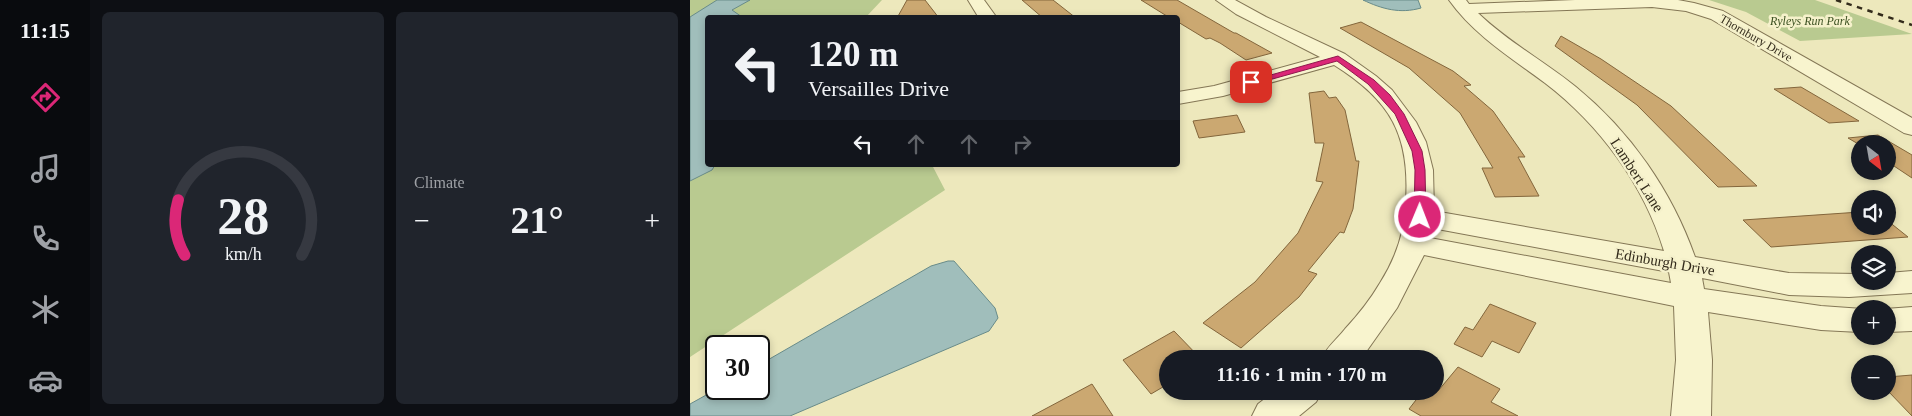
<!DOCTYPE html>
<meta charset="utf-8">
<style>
:root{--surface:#171b24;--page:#20242c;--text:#f1f3f6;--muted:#9ea1a6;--line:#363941;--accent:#db2777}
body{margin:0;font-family:"Times New Roman",serif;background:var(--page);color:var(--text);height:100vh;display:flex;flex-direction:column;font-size:19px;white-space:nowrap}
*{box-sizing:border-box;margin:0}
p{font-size:16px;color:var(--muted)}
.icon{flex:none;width:28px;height:28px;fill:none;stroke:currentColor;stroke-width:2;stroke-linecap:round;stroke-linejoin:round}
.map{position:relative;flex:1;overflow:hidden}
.panel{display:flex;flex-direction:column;gap:12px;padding:12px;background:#0d0f14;width:600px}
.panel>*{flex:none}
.guide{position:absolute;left:15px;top:15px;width:475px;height:152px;border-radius:5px;box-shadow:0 2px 8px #0003;background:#171b24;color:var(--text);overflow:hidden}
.needle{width:32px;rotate:149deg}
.buttons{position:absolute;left:1161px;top:135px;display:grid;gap:10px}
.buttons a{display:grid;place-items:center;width:45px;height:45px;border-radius:50%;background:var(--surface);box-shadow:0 2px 8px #0003;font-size:25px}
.speed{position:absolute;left:15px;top:335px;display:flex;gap:10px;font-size:25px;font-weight:700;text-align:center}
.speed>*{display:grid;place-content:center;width:65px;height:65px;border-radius:50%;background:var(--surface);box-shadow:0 2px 8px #0003;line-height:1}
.speed .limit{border:2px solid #111;border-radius:8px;background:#fff;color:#111}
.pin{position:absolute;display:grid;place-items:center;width:42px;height:42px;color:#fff;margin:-21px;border-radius:10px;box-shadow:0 2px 8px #0006}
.me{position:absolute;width:55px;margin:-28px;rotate:1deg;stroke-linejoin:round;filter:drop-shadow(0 0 4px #0008)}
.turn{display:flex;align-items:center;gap:18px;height:105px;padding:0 20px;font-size:22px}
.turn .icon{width:65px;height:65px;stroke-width:2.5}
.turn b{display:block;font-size:35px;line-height:42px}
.lanes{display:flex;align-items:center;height:48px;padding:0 20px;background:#0003;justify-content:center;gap:25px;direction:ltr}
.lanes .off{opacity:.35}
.big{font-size:38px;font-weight:700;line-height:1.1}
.panel .card{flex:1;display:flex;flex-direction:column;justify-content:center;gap:8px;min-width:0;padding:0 18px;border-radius:8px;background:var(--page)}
.panel .dial{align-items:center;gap:0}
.dial svg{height:130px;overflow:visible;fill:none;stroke:var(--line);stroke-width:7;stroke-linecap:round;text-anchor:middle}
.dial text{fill:var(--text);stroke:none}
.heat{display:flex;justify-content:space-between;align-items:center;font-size:28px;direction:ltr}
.panel .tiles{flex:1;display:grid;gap:12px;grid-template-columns:repeat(2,1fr)}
.trip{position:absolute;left:469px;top:350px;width:285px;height:50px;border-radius:25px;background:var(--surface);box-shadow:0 2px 8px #0003;font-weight:700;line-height:50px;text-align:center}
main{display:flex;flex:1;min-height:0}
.tabs{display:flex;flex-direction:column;width:90px;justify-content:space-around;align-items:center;background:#090b0e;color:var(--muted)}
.tabs .icon{width:35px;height:35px}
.tabs .on{color:var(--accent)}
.tabs b{font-size:22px;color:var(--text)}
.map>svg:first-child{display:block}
.green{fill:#b9ca90}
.water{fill:#a0bebb;stroke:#688b89}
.building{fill:#cba871;stroke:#83663c}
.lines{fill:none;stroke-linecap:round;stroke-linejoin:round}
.minor-casing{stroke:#847756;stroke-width:2}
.minor{fill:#f8f4ce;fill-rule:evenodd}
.rail{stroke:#332b1b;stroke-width:2.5;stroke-dasharray:5.5 5.5;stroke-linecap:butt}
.route{fill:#db2777;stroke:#8e194d}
.labels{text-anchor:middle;stroke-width:5;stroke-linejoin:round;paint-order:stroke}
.far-park-label{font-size:12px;font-style:italic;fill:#3b5021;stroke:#f5f1cb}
.far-street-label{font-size:12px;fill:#332b1b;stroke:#f5f1cb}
.street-label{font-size:15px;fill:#332b1b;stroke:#f5f1cb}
</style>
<main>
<nav class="tabs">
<b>11:15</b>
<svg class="icon on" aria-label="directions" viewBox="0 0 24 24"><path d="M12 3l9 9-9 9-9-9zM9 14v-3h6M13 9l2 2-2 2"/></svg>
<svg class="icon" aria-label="music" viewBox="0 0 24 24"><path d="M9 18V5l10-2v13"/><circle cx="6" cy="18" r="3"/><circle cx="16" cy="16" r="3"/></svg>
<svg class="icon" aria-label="phone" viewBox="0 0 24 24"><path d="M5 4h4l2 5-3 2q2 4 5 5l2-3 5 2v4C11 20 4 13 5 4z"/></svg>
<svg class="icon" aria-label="climate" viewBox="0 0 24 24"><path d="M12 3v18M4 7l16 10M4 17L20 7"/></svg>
<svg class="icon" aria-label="car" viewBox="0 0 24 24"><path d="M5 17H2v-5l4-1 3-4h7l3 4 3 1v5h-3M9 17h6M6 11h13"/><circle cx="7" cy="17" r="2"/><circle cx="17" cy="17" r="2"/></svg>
</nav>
<section class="panel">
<div class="tiles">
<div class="card dial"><svg viewBox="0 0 100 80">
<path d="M14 69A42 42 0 1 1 86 69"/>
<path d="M14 69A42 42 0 0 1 10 35" stroke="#db2777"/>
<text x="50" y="56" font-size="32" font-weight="700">28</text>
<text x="50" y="72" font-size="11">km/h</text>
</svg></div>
<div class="card"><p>Climate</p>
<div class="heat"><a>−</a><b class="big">21°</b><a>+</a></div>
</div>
</div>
</section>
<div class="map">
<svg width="1222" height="416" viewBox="0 0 1222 416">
<rect width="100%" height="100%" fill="#ede8bc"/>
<path class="green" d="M0,0H192L176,17L18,18V165H242L255,190L0,357Z
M1019,0H1125L1222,34L1110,41L1056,12Z"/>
<path class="water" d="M27,0H60L42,10L52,17L18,18V165H25L22,170L0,181V17Z
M673,0H728L731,8C710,14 692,9 673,0Z
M258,261H264L305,308L308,318L299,331L100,416H0V404L27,389H69V365L241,266Z"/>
<path class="building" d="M217,0H235L249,18H207Z
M332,0H363L386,18H353Z
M451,0H487L544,33H546L582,53L556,60L530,43L520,38L516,39L488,22V18H480Z
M671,22L763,71L781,85L774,86L803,111L835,157H828L849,196L805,197L792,168H803L770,113L719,68L650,28Z
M871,36L911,59L981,106L1067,186L1028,187L947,105L865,46Z
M1111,87L1169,121L1139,123L1084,89Z
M634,91L639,98L646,97L655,110L666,161H669L663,209L654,233L650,232L618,271L627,274L609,297L551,348L513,323L565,282L608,233L633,182L626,181L634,143H625L619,93Z
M547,115L555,132L509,138L503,121Z
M1188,135L1222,155V178L1198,162V144H1170V145L1158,138Z
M1170,212V226H1198V221L1218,237L1081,247L1053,220Z
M800,304L846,323L829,353L802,341L792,357L764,344L775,327L783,330Z
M484,331L511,359H478V384L461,394L433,360Z
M768,367L810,389L801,402L828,416H731L719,409L733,391H748Z
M1222,375V416L1198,391V377Z
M402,384L423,416H342Z"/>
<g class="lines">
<defs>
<path id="minor" d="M278,0H294L307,18H289Z
M526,0H545L576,17L655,54L686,76L702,90L726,122L736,142L743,170L744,211L974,251C954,185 910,125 855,83C821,58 783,34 759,0H776L779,4L885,0H988L1004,3L1033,11L1222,118V135L1214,133L1021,19L996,11L962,7L788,13C818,42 854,61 886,87C940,131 982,191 1005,257L1099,273L1170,274V281H1198V273L1222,271V293L1159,297L1099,295L1012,278L1014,289L1131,306L1173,309H1170V332L1131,330L1018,312L1022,360L1021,416H981L986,360L984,306L734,255L707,308L671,359H631C637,347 647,339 655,329C668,315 680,300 690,283C706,258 715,231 716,201C720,134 700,100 644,65L533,96L488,104V92L524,86L630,57L546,14ZM742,228L979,272L981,283L740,238Z
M1222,307V331L1198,332V309H1195Z
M585,391H632L626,402L609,416H562L568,404Z"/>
</defs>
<use href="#minor" class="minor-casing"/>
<use href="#minor" class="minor"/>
<path class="rail" d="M1146,0L1222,25"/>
</g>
<path class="route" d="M648,56L684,80L700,95L714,114L732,151L735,170L736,217L734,219L730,220L724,217L725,170L722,151L705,114L678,84L647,61L561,85L556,82Z"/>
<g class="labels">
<g class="far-park-label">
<text x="1120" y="25">Ryleys Run Park</text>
</g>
<g class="far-street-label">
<text transform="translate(1066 38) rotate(30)" y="4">Thornbury Drive</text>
</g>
<g class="street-label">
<text transform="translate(947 175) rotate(57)" y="5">Lambert Lane</text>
<text transform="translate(975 262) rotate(10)" y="5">Edinburgh Drive</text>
</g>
</g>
</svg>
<div class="buttons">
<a><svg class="needle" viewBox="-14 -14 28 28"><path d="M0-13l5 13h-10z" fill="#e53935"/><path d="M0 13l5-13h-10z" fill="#9ea1a6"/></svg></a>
<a><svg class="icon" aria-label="sound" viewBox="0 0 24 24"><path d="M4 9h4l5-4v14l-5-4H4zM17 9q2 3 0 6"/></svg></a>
<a><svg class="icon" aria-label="layers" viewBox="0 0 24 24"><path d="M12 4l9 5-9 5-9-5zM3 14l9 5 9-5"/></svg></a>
<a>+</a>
<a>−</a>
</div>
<div class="speed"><div class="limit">30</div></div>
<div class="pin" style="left:561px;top:82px;background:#d93025"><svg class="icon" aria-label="arrive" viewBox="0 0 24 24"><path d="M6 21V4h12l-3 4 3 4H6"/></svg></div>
<svg class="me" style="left:730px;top:217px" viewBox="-20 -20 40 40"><circle r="17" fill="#db2777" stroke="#fff" stroke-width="3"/><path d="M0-11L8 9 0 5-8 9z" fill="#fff"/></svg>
<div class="trip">11:16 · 1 min · 170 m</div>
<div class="guide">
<div class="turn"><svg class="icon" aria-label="left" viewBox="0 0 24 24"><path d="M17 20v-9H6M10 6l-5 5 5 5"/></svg><div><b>120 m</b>Versailles Drive</div></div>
<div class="lanes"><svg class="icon" aria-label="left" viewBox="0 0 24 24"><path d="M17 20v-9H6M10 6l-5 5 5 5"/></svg><svg class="icon off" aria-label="ahead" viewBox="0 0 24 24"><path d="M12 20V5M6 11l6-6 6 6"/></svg><svg class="icon off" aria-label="ahead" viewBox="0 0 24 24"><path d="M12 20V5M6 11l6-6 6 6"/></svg><svg class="icon off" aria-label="right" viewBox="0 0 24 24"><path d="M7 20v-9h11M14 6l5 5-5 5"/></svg></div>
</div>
</div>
</main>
